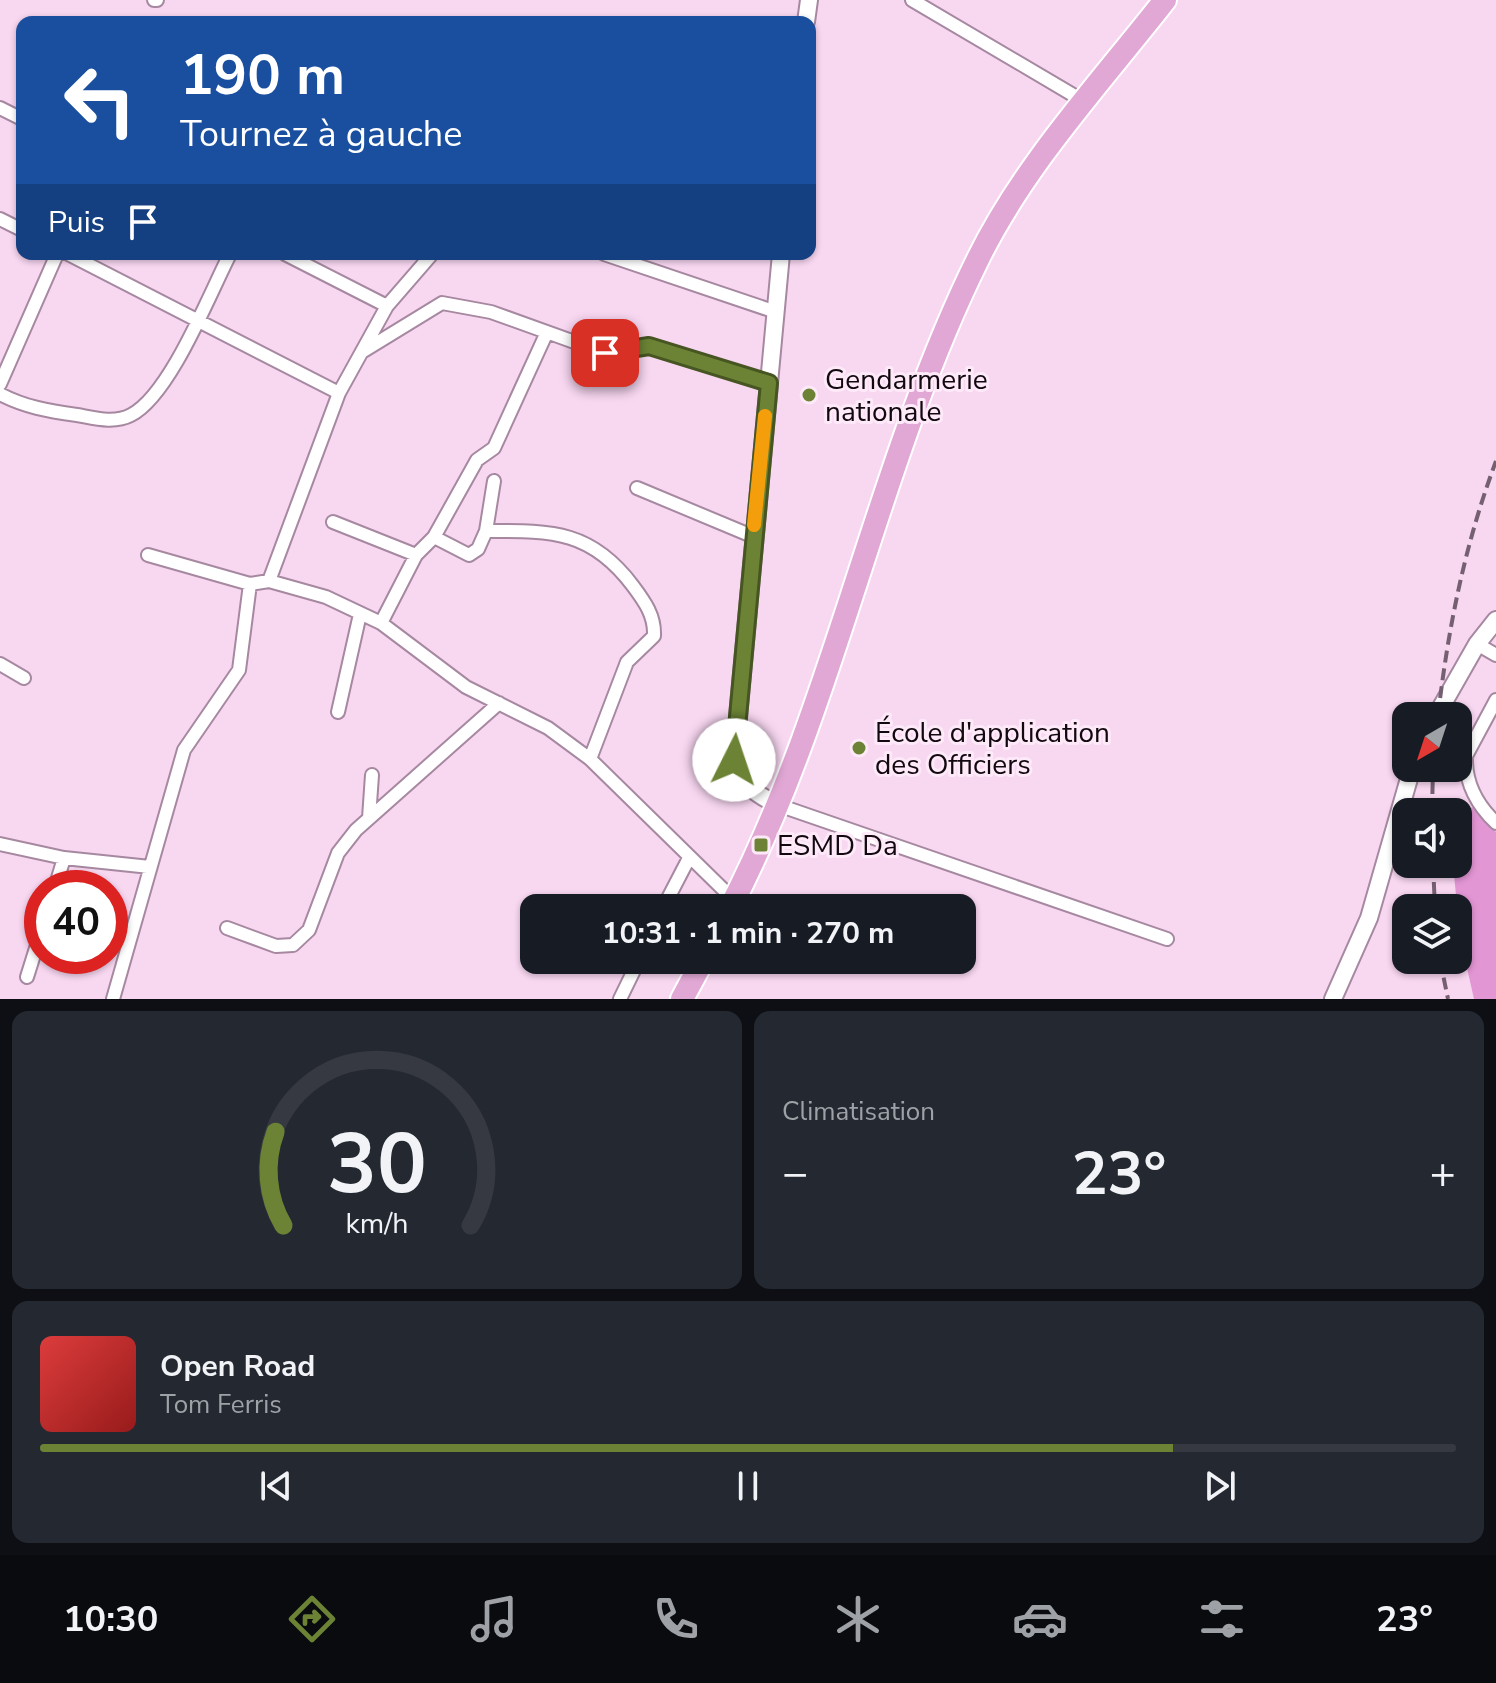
<!DOCTYPE html>
<html lang="fr">
<meta charset="utf-8">
<style>
:root{--surface:#171b24;--page:#242831;--text:#f1f3f6;--muted:#9ea1a6;--line:#363941;--accent:#6c8335}
body{margin:0;font-family:"Nunito Sans",sans-serif;background:var(--page);color:var(--text);height:100vh;display:flex;flex-direction:column;font-size:30px;white-space:nowrap}
*{box-sizing:border-box;margin:0}
p{font-size:26px;color:var(--muted)}
.icon{flex:none;width:44px;height:44px;fill:none;stroke:currentColor;stroke-width:2;stroke-linecap:round;stroke-linejoin:round}
.map{position:relative;height:999px;overflow:hidden}
.sheet{display:flex;flex-direction:column;gap:12px;padding:12px;background:#0d0f14;flex:1}
.sheet>*{flex:none}
.banner{position:absolute;left:16px;top:16px;width:800px;height:244px;border-radius:16px;box-shadow:0 2px 6px #0004;background:#1a4fa0;color:#fff;overflow:hidden}
.needle{width:52px;rotate:219deg}
.fabs{position:absolute;left:1392px;top:702px;display:grid;gap:16px}
.fabs a{display:grid;place-items:center;width:80px;height:80px;border-radius:16px;background:var(--surface);box-shadow:0 2px 6px #0004;font-size:40px}
.speed{position:absolute;left:24px;top:870px;display:flex;gap:16px;font-size:40px;font-weight:700;text-align:center}
.speed>*{display:grid;place-content:center;width:104px;height:104px;border-radius:50%;background:var(--surface);box-shadow:0 2px 6px #0004;line-height:1}
.speed .limit{border:12px solid #d22;background:#fff;color:#111}
.pin{position:absolute;display:grid;place-items:center;width:68px;height:68px;color:#fff;margin:-34px;border-radius:16px;box-shadow:0 4px 12px #0006}
.me{position:absolute;width:88px;margin:-44px;rotate:4deg;stroke-linejoin:round;filter:drop-shadow(0 0 6px #0008)}
.turn{display:flex;align-items:center;gap:28px;height:168px;padding:0 32px;font-size:36px}
.turn .icon{width:104px;height:104px;stroke-width:2.5}
.turn b{display:block;font-size:56px;line-height:68px}
.then{display:flex;align-items:center;height:76px;padding:0 32px;background:#0003;gap:16px;font-size:30px}
.big{font-size:60px;font-weight:700;line-height:1.1}
.sheet .tile{flex:1;display:flex;flex-direction:column;justify-content:center;gap:12px;min-width:0;padding:0 28px;border-radius:16px;background:var(--page)}
.sheet .dial{align-items:center;gap:0}
.dial svg{height:208px;overflow:visible;fill:none;stroke:var(--line);stroke-width:7;stroke-linecap:round;text-anchor:middle}
.dial text{fill:var(--text);stroke:none}
.song{display:flex;align-items:center;gap:24px}
.cover{width:96px;height:96px;border-radius:12px;background:linear-gradient(135deg,hsl(0 70% 55%),hsl(0 70% 35%))}
.played{height:8px;border-radius:4px;background:linear-gradient(90deg,var(--accent) 80%,var(--line) 80%)}
.keys{display:flex;justify-content:space-around;direction:ltr}
.heat{display:flex;justify-content:space-between;align-items:center;font-size:44px;direction:ltr}
.sheet .tiles{flex:1;display:grid;gap:12px;grid-template-columns:1fr 1fr}
.tile:last-child{grid-column:span 2}
.trip{position:absolute;left:520px;top:894px;width:456px;height:80px;border-radius:16px;background:var(--surface);box-shadow:0 2px 6px #0004;font-weight:700;line-height:80px;text-align:center}
.tab-bar{display:flex;height:128px;justify-content:space-around;align-items:center;background:#090b0e;color:var(--muted)}
.tab-bar .icon{width:56px;height:56px}
.tab-bar .selected{color:var(--accent)}
.tab-bar b{font-size:36px;color:var(--text)}
.map>svg:first-child{display:block}
.green{fill:#e396d4}
.lines{fill:none;stroke-linecap:round;stroke-linejoin:round}
.street-casing{stroke:#a688a0;stroke-width:16}
.secondary-casing{stroke:#a688a0;stroke-width:20}
.highway-casing{stroke:#fff;stroke-width:26}
.street{stroke:#fff;stroke-width:12}
.secondary{stroke:#fff;stroke-width:16}
.highway{stroke:#e1a7d5;stroke-width:22}
.rail{stroke:#746070;stroke-width:4;stroke-dasharray:12 6;stroke-linecap:butt}
.route-casing{stroke:#465522;stroke-width:20}
.route{stroke:#6c8335;stroke-width:14}
.slow{stroke:#f59e0b;stroke-width:14}
.poi-dot{fill:#6c8335;stroke:#fde9f8;stroke-width:3}
.labels{text-anchor:middle;stroke-width:6;stroke-linejoin:round;paint-order:stroke}
.poi-label{font-size:28px;fill:#120810;stroke:#fde9f8;text-anchor:start}
</style>
<div class="map">
<svg width="1496" height="999" viewBox="0 0 1496 999">
<rect width="100%" height="100%" fill="#f8d7f1"/>
<path class="green" d="M1472,807L1496,832V999H1474L1460,937L1453,864H1458V825Z"/>
<g class="lines">
<defs>
<path id="street" d="M154,0H157
M912,0L1085,102
M0,108L22,119
M0,219L22,230
M68,254L339,393
M285,254L387,306
M604,254L776,312
M362,352L442,303L491,312L605,353L649,346L769,383
M0,384L57,254
M0,394C25,407 48,411 77,415C94,418 114,424 131,415C170,395 209,295 230,254
M637,488L752,536
M333,522L416,555
M486,531L494,481
M434,537L469,555L478,549L486,531C552,531 591,530 633,586C645,602 655,616 654,636L627,662L590,759
M148,555L250,584L269,581L326,597L381,623L466,687L548,728L590,759L734,900
M269,581L339,393L387,306L432,254
M381,623L416,555L434,537L477,460L494,448L547,332
M1477,644L1496,655
M0,664L24,678
M1496,700L1466,756C1465,783 1477,805 1496,823
M338,712L360,614
M778,805L1167,939
M369,818L372,775
M0,844L64,858L150,867
M55,888L64,858
M663,908L689,858
M227,928L276,946L293,945L309,930L338,853L356,830L499,703
M27,977L42,929
M113,999L184,750L239,670L250,584
M620,999L639,960"/>
<path id="secondary" d="M806,22L809,0
M1436,716L1477,644L1496,620
M778,805C755,794 743,785 734,760L781,254
M1333,999L1369,918L1412,768"/>
<path id="highway" d="M730,908C836,704 876,465 978,259C1024,165 1100,83 1165,0
M682,999L703,960"/>
</defs>
<use href="#street" class="street-casing"/>
<use href="#secondary" class="secondary-casing"/>
<use href="#highway" class="highway-casing"/>
<use href="#street" class="street"/>
<use href="#secondary" class="secondary"/>
<use href="#highway" class="highway"/>
<path class="rail" d="M1438,716C1448,628 1465,544 1496,461
M1432,812L1433,768
M1433,864L1435,908
M1440,960L1448,999"/>
</g>
<g class="lines">
<defs>
<path id="route" d="M605,353L649,346L769,383L734,760"/>
</defs>
<use href="#route" class="route-casing"/>
<use href="#route" class="route"/>
<path class="slow" d="M754,525L765,416"/>
</g>
<g class="poi-dot">
<circle cx="809" cy="395" r="8"/>
<circle cx="859" cy="748" r="8"/>
<rect x="753" y="837" width="16" height="16" rx="4"/>
</g>
<g class="labels">
<g class="poi-label">
<text x="825" y="389">Gendarmerie<tspan x="825" dy="32">nationale</tspan></text>
<text x="875" y="742">École d'application<tspan x="875" dy="32">des Officiers</tspan></text>
<text x="777" y="855">ESMD Da</text>
</g>
</g>
</svg>
<div class="fabs">
<a><svg class="needle" viewBox="-14 -14 28 28"><path d="M0-13l5 13h-10z" fill="#e53935"/><path d="M0 13l5-13h-10z" fill="#9ea1a6"/></svg></a>
<a><svg class="icon" aria-label="sound" viewBox="0 0 24 24"><path d="M4 9h4l5-4v14l-5-4H4zM17 9q2 3 0 6"/></svg></a>
<a><svg class="icon" aria-label="layers" viewBox="0 0 24 24"><path d="M12 4l9 5-9 5-9-5zM3 14l9 5 9-5"/></svg></a>
</div>
<div class="speed"><div class="limit">40</div></div>
<div class="pin" style="left:605px;top:353px;background:#d93025"><svg class="icon" aria-label="arrive" viewBox="0 0 24 24"><path d="M6 21V4h12l-3 4 3 4H6"/></svg></div>
<svg class="me" style="left:734px;top:760px" viewBox="-20 -20 40 40"><circle r="19" fill="#fff"/><path d="M0-13L10 11 0 6-10 11z" fill="#6c8335"/></svg>
<div class="trip">10:31 · 1 min · 270 m</div>
<div class="banner">
<div class="turn"><svg class="icon" aria-label="left" viewBox="0 0 24 24"><path d="M17 20v-9H6M10 6l-5 5 5 5"/></svg><div><b>190 m</b>Tournez à gauche</div></div>
<div class="then">Puis<svg class="icon" aria-label="arrive" viewBox="0 0 24 24"><path d="M6 21V4h12l-3 4 3 4H6"/></svg></div>
</div>
</div>
<section class="sheet">
<div class="tiles">
<div class="tile dial"><svg viewBox="0 0 100 80">
<path d="M14 69A42 42 0 1 1 86 69"/>
<path d="M14 69A42 42 0 0 1 11 33" stroke="#6c8335"/>
<text x="50" y="56" font-size="32" font-weight="700">30</text>
<text x="50" y="72" font-size="11">km/h</text>
</svg></div>
<div class="tile"><p>Climatisation</p>
<div class="heat"><a>−</a><b class="big">23°</b><a>+</a></div>
</div>
<div class="tile">
<div class="song"><i class="cover"></i><div><b>Open Road</b><p>Tom Ferris</p></div></div>
<div class="played"></div>
<div class="keys"><svg class="icon" aria-label="previous" viewBox="0 0 24 24"><path d="M18 5L8 12l10 7zM5 5v14"/></svg><svg class="icon" aria-label="pause" viewBox="0 0 24 24"><path d="M8 5v14M16 5v14"/></svg><svg class="icon" aria-label="next" viewBox="0 0 24 24"><path d="M6 5l10 7-10 7zM19 5v14"/></svg></div>
</div>
</div>
</section>
<nav class="tab-bar">
<b>10:30</b>
<svg class="icon selected" aria-label="directions" viewBox="0 0 24 24"><path d="M12 3l9 9-9 9-9-9zM9 14v-3h6M13 9l2 2-2 2"/></svg>
<svg class="icon" aria-label="music" viewBox="0 0 24 24"><path d="M9 18V5l10-2v13"/><circle cx="6" cy="18" r="3"/><circle cx="16" cy="16" r="3"/></svg>
<svg class="icon" aria-label="phone" viewBox="0 0 24 24"><path d="M5 4h4l2 5-3 2q2 4 5 5l2-3 5 2v4C11 20 4 13 5 4z"/></svg>
<svg class="icon" aria-label="climate" viewBox="0 0 24 24"><path d="M12 3v18M4 7l16 10M4 17L20 7"/></svg>
<svg class="icon" aria-label="car" viewBox="0 0 24 24"><path d="M5 17H2v-5l4-1 3-4h7l3 4 3 1v5h-3M9 17h6M6 11h13"/><circle cx="7" cy="17" r="2"/><circle cx="17" cy="17" r="2"/></svg>
<svg class="icon" aria-label="filters" viewBox="0 0 24 24"><path d="M4 7h16M4 17h16"/><circle cx="9" cy="7" r="2"/><circle cx="15" cy="17" r="2"/></svg>
<b>23°</b>
</nav>
